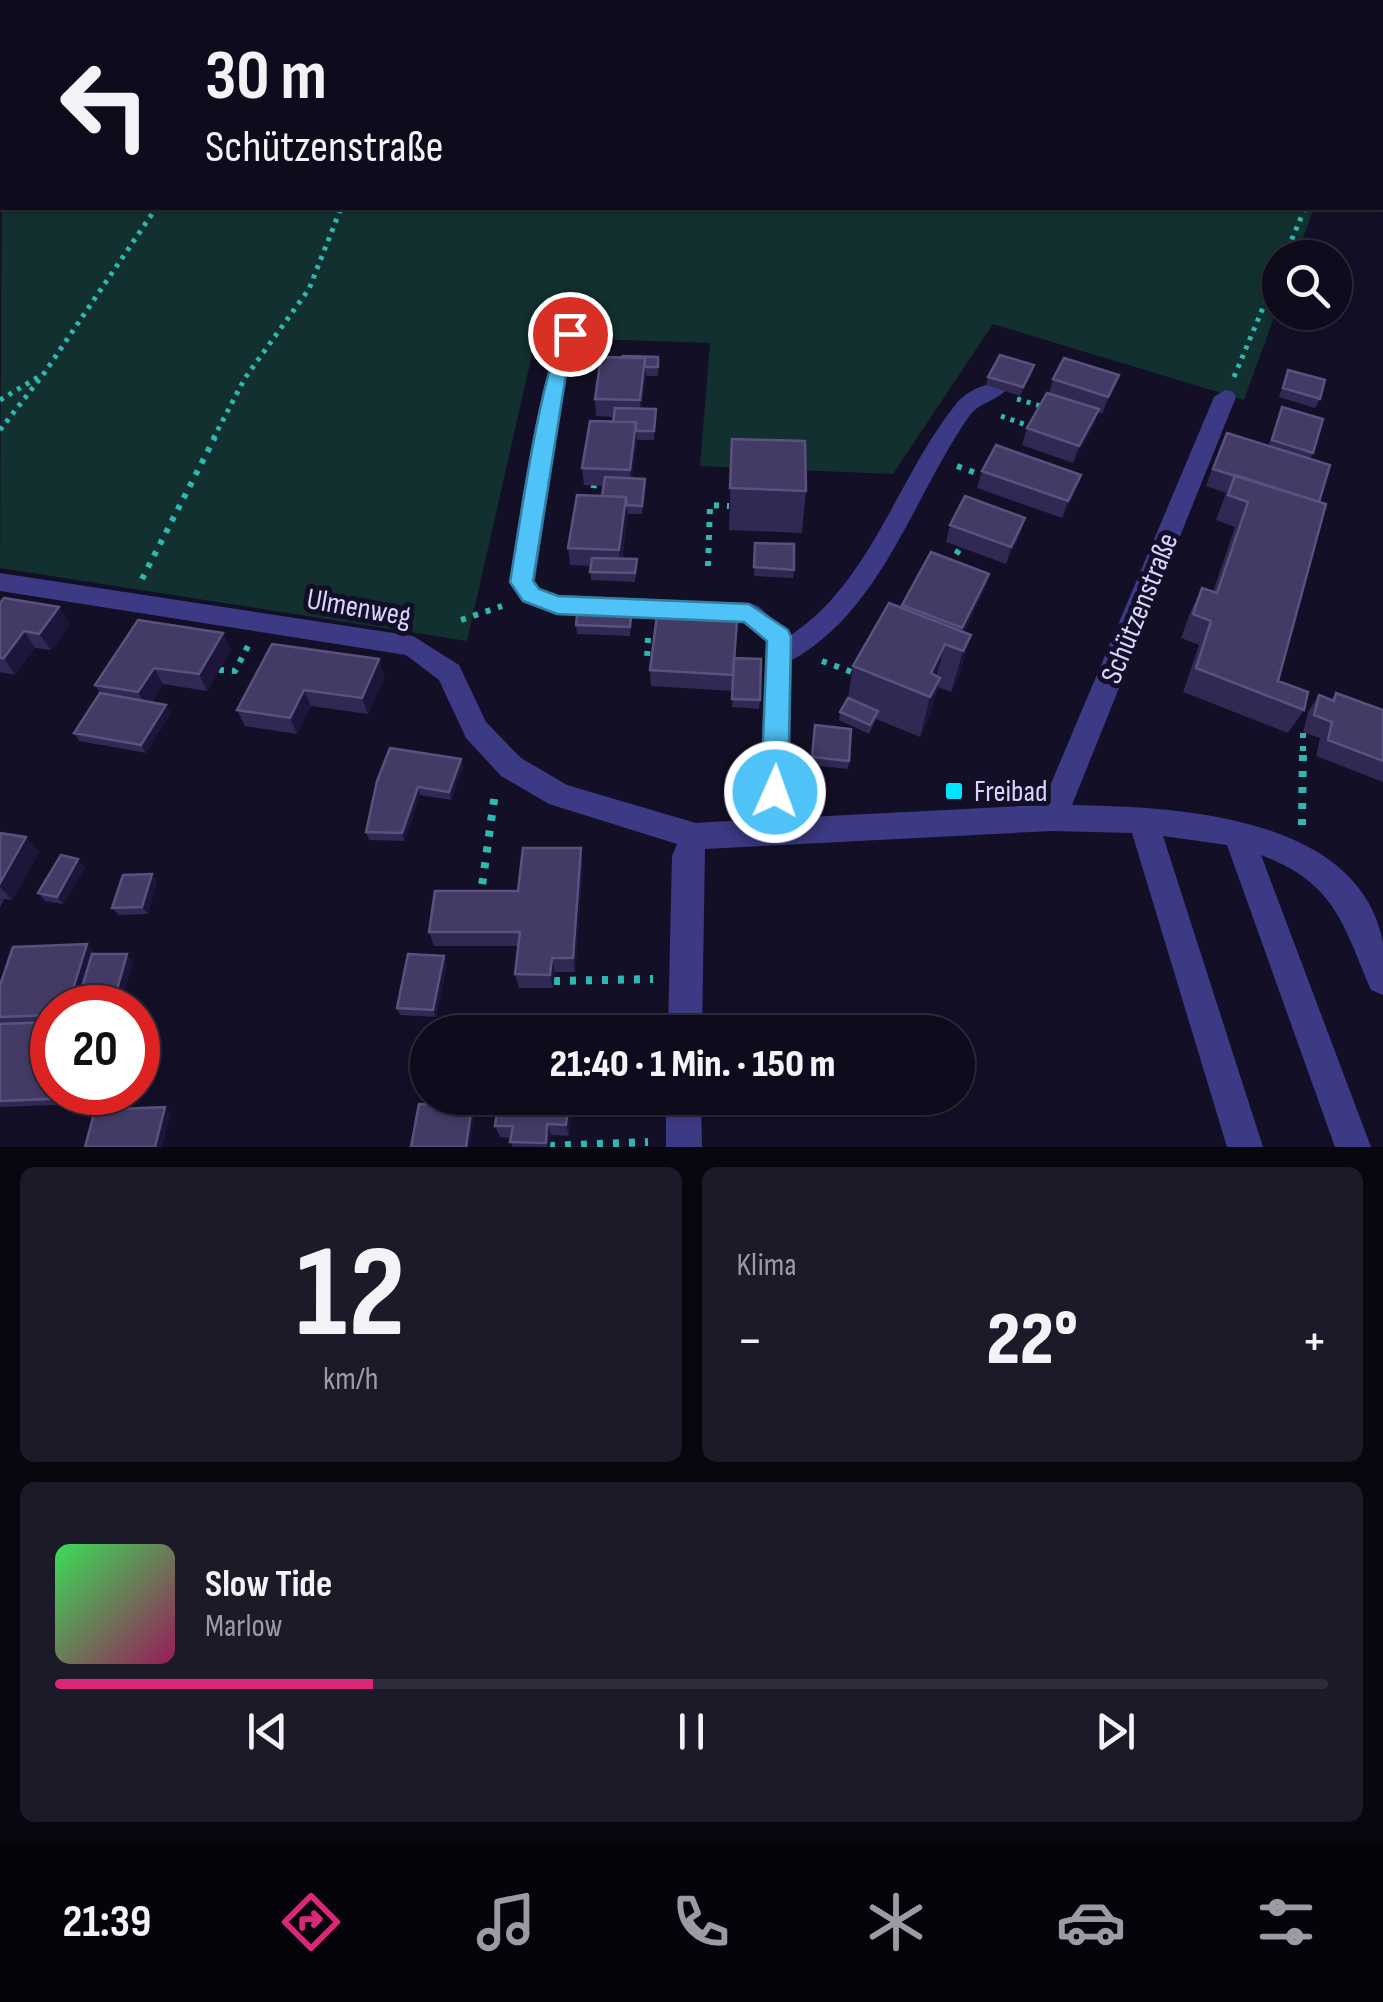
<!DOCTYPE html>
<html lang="de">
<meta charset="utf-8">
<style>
:root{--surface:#0e0b1c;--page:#1c1929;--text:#f1f3f6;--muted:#9b9ba3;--line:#2e2b3b;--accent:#db2777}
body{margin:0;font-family:"Sofia Sans Condensed",sans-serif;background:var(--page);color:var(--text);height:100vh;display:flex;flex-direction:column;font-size:38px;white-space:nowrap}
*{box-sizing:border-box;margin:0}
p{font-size:32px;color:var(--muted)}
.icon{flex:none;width:55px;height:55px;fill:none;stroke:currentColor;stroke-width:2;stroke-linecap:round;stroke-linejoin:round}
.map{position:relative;height:1147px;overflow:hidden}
.side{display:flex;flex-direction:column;gap:20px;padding:20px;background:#08060f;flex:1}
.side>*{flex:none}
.banner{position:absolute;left:0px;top:0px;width:1385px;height:210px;box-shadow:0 2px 8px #0004,0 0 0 2px var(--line);background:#0e0b1c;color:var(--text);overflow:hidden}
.fabs{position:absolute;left:1262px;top:240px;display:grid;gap:20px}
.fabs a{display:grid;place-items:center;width:90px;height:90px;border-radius:50%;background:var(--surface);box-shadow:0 2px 8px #0004,0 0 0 2px var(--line);font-size:50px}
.speed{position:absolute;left:30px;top:985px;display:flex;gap:20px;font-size:50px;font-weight:700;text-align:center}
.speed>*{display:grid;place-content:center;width:130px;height:130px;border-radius:50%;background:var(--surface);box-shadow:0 2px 8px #0004,0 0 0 2px var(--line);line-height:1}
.speed .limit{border:15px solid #d22;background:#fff;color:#111}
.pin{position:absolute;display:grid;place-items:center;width:85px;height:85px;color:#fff;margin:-42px;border:5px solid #fff;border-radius:50%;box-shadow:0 2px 10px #0007}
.me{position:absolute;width:110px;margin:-55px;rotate:2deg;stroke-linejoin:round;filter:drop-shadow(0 0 8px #0008)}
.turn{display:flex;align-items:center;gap:35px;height:210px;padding:0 40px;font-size:45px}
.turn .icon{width:130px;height:130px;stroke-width:2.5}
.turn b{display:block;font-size:70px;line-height:85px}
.big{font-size:75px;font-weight:800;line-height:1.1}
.side .card{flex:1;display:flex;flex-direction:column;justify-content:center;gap:15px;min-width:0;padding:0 35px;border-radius:15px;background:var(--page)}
.side .dial{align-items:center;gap:0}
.dial b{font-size:130px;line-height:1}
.song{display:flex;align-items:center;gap:30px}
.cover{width:120px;height:120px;border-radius:15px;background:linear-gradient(135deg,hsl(130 70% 55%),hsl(330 70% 35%))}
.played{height:10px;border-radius:5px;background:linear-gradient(90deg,var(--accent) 25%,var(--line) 25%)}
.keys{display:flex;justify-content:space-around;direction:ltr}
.heat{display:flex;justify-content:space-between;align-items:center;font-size:55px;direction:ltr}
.side .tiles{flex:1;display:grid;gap:20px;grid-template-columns:1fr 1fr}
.card:last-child{grid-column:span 2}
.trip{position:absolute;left:410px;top:1015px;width:565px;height:100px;border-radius:50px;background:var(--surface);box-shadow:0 2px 8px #0004,0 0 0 2px var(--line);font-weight:800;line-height:100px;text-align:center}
.menu{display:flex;height:160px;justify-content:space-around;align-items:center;background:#06040b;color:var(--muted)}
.menu .icon{width:70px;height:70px}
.menu .active{color:var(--accent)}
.menu b{font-size:45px;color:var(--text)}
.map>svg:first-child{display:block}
.green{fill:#12302f}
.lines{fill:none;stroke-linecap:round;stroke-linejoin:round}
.path-far3{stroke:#2fb8b0;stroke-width:4;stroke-dasharray:2.5 5;stroke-linecap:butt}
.path-far2{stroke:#2fb8b0;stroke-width:5;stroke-dasharray:4 6;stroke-linecap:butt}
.path-far1{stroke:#2fb8b0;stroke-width:6;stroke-dasharray:5 8;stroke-linecap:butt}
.path{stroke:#2fb8b0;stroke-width:8;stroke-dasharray:6 10;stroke-linecap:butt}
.minor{fill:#3d3a85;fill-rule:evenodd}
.wall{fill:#312854}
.shaded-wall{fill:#1d163a}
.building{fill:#433a66;stroke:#5a527e;stroke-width:2.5}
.route{fill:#4fc3f7;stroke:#337fa1;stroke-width:2.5}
.poi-dot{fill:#00e5ff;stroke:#130f26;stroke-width:4}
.labels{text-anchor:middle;stroke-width:10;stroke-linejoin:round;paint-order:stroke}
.street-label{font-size:30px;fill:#d9d4ff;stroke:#130f26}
.poi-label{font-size:30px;fill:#d9d4ff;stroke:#130f26;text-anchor:start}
</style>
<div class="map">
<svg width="1383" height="1147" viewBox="0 0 1383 1147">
<rect width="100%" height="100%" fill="#130f26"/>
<path class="green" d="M135,0H1218L1221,2H133Z
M2,158V208H1314L1296,257L1280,258V301L1244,400L993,324L893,474L700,466L710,343L536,337L467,641L0,568Z"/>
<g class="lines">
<path class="path-far3" d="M1019,0L1024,2"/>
<path class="path-far2" d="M1284,258L1305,208
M1234,377L1280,267
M1017,399L1044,407
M0,400L40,376
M1001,416L1032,427
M0,430L45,372L156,208
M213,439L245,378L309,289L341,208"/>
<path class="path-far1" d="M957,466L984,476
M592,501L594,485
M949,565L961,547
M708,566L710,505L729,506
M142,579L215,437
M461,620L502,606
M648,638L647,659H654
M822,661L857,674
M219,670L235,671L248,646
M1303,751V732"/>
<path class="path" d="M1302,825L1303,749
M480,900L495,793
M554,981L653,979
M549,1146L648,1142"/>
<path class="minor" d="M0,0H12L13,2L2,5Z
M570,328L580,334L567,368L535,581L540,588L559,595L749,603L758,606L791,635C871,582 898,476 956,404C965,392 989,380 1004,384L1007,389C997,401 980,402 970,415C914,494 882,611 792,660L789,818L1042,805L1214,397L1225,390L1233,392L1236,397L1072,805C1174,807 1358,814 1383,942C1383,958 1383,978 1383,995L1371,990C1343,924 1335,883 1261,855L1371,1147H1335L1227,845L1163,836L1263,1147H1227L1132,833L1052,831L705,849L702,1032H668L672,856L677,844L549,804L501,776L466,738L439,680L406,655L0,591V573L413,636L459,665L486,722L521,758L567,785L696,823L759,819L766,641L743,623L557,615L522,602L509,582C516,545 543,336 570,328Z
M666,1098H701L702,1147H666Z"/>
</g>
<path class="wall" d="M1252,0H1317L1316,2H1254Z
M2,26V49H0V27Z
M592,306L593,315L589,335L565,334L564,325Z
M658,357V376H646L641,409L656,418L654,440H637L632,478L645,479L642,514H628L622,559L637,568L635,582L591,580V566L570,565L568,548L602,496L604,486L584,485L582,468L613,422L614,417L596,416L595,399Z
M1288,370L1320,399L1315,408L1279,397Z
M1032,374L1020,396L986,385L988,377Z
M1119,375L1102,414L1098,412L1093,426L1073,463L1022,445L1027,428L1049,393L1053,379Z
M1282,407L1313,453L1310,459L1319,502L1278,681L1304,710L1288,733L1183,692L1199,645L1181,638L1190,613L1202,588L1213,592L1235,527L1216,520L1226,493L1206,486L1219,450L1227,433L1268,446Z
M732,439L806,491L802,533L729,530Z
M982,471L1075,492L1062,518L977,488Z
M1025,518L1020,535L1006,564L946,542L950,525Z
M755,543L794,570L793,578L754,576Z
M989,574L984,591L964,632L971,635L959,676L951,692L938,687L929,718L920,737L876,719L869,734L839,720L840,712L848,698L853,666L901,608L902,605Z
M0,603L70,624L51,650L35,648L15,675L0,672Z
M632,608L630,636L577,634L576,625Z
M138,620L231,650L207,691L163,684L152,702L171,713L146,753L79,741L74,733L100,693L95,685Z
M272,644L385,676L368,714L311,706L297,734L245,726L237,710Z
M735,658L760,700L759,709L732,707L733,691L651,686L650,670Z
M1336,693L1383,710V782L1316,756L1320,738L1303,732L1308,712L1319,695L1331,700Z
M815,725L849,761L848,769L811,765Z
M461,759L463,767L451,800L420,795L404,841L369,840L366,832L377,781Z
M0,833L39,852L12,900L4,899L0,907Z
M583,863L575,972H555L553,988H519L515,974L518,946H434L429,932Z
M85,867L63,904L45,901L38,893Z
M157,882L148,914L119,915L112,908Z
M96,954L133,961L122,999L87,1001L52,1008V1092H86L82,1104L0,1107V985Z
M447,963L436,1017L400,1015L397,1008Z
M499,1098H573L569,1136L551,1135L550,1147H512L511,1138L500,1137L495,1126Z"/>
<path class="shaded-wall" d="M71,0H88L89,2H55Z
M1332,0H1362L1347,2H1332Z
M592,306L593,315L589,335L588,326Z
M645,358L646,376L640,418V400Z
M1034,365L1032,374L1020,396L1023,387Z
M1119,375L1113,392L1102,414L1108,397Z
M1099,409L1093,426L1073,463L1079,446Z
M636,422L637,440L631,487L630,470Z
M1081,475L1075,492L1062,518L1068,501Z
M626,497L628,514L620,567L619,550Z
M1025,518L1020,535L1006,564L1011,547Z
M989,574L984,591L956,648L962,628Z
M59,607L70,624L51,650L39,634Z
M24,631L35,648L15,675L4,658Z
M223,633L231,650L207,691L199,674Z
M971,635L959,676L951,692L963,651Z
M945,644L934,685L931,673Z
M379,659L385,676L368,714L362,698Z
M154,668L163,684L148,709L138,692Z
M940,678L929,718L920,737L930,697Z
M304,690L311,706L297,734L290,718Z
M166,705L171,713L146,753L141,745Z
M461,759L463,767L451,800L449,792Z
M418,787L420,795L404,841L402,833Z
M26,837L39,852L12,900L0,887V883Z
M581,848L583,863L575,972L573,958Z
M78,859L85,867L63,904L57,897Z
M152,874L157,882L148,914L142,907Z
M87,944L100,958L80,994L87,1001L85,1008H67Z
M127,954L133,961L122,999L116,993Z
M444,956L447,963L436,1017L433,1010Z
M552,958L555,972L553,988L550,975Z
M77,1092H86L82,1104L75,1098Z
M569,1098H573L569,1136L566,1125Z
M472,1106L475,1112L469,1147H466Z
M165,1107L171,1113L162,1147H155Z
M547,1124L551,1135L550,1147H547L546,1143Z"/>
<path class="building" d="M41,0H73L41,2Z
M1265,0H1317L1302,2H1269Z
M569,306H592L588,326L564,325Z
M1000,355L1034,365L1023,387L988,377Z
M623,356L658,357V367H645V358H622Z
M601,357L645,358L640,400L595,399Z
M1064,358L1119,375L1108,397L1053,379Z
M1288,370L1325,380L1320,399L1283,388Z
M1047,393L1099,409L1079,446L1027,428Z
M1282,407L1323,419L1313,453L1272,440Z
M615,408L656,409L654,431H636V422H613Z
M590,421L636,422L630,470L582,468Z
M1227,433L1330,465L1319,502L1213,469Z
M732,439L805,441L806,491L730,488Z
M996,445L1081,475L1068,501L982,471Z
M1235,475L1326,504L1278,681L1308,692L1304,710L1196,668L1211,621L1193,614L1202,588L1217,593L1248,502L1228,495Z
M605,477L645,479L642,506L627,505L626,497L602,496Z
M577,495L626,497L619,550L568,548Z
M965,496L1025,518L1011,547L950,525Z
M755,543L794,544V570L754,567Z
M931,552L989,574L962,628L902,605Z
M592,558L637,559L635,573L590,572Z
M4,598L59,607L39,634L24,631L4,658H0V603Z
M889,603L971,635L963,651L945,644L931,673L940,678L930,697L853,666Z
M578,606L632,608L630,627L576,625Z
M657,615L737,620L733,675L650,670Z
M138,620L223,633L199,674L154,668L138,692L95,685Z
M272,644L379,659L362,698L304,690L290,718L237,710Z
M734,658L761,659L760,700L732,699Z
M100,693L166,705L141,745L74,733Z
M1336,693L1383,710V761L1328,740L1332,722L1314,715L1319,695L1334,701Z
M848,698L878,711L870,725L840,712Z
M815,725L851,729L849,761L812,757Z
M390,748L461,759L449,792L418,787L402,833L366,832L377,781Z
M0,833L26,837L0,883Z
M523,848H581L573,958H552L550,975L515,974L520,932H429L435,891H518Z
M61,855L78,859L57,897L38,893Z
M152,874L142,907L112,908L123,875Z
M87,944L67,1008H52V1015L0,1017V985L13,947Z
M92,954H127L116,993L80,994Z
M408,954L444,956L433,1010L397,1008Z
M52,1022V1092H77L75,1098L0,1101V1024Z
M508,1031L553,1032H508Z
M499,1098H569L566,1125L547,1124L546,1143L510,1142L513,1126H495Z
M419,1104L472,1106L466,1147H411Z
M165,1107L155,1147H85L95,1110Z"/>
<path class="route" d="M570,329L580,334L567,368L533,581L539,589L558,596L749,604L788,630L791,637L788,792L784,800L775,803L765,800L761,792L767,641L744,622L557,614L523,601L510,582C517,545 544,338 570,329Z"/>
<rect class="poi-dot" x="944" y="781" width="20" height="20" rx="5"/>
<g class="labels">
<g class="street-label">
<text transform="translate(359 607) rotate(10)" y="10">Ulmenweg</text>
<text transform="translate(1139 608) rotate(-68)" y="10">Schützenstraße</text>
</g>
<g class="poi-label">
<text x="974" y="801">Freibad</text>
</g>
</g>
</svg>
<div class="fabs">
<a><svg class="icon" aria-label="search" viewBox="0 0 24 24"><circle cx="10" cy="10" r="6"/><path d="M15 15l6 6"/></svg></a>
</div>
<div class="speed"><div class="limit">20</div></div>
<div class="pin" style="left:570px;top:334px;background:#d93025"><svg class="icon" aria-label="arrive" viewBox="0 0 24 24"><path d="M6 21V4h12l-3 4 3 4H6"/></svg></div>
<svg class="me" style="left:775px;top:792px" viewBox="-20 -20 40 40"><circle r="17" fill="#4fc3f7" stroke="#fff" stroke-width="3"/><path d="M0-11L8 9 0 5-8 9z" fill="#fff"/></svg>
<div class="trip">21:40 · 1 Min. · 150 m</div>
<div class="banner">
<div class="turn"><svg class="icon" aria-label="left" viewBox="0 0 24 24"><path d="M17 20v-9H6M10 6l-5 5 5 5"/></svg><div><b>30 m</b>Schützenstraße</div></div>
</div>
</div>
<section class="side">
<div class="tiles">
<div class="card dial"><b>12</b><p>km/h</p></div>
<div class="card"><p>Klima</p>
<div class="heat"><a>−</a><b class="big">22°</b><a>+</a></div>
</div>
<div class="card">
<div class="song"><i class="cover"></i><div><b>Slow Tide</b><p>Marlow</p></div></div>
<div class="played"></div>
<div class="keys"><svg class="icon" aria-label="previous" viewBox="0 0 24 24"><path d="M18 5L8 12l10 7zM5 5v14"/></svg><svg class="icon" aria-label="pause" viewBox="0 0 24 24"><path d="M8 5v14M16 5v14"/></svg><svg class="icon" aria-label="next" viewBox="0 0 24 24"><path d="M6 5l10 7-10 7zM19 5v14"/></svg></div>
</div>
</div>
</section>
<nav class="menu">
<b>21:39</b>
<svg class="icon active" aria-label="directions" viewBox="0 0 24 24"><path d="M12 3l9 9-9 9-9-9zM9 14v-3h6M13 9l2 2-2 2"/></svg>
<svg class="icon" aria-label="music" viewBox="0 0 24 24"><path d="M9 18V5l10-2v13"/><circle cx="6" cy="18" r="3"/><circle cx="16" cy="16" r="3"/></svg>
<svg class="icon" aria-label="phone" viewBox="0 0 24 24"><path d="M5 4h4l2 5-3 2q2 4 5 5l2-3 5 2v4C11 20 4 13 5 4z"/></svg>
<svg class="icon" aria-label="climate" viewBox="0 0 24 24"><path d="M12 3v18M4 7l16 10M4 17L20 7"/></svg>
<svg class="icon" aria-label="car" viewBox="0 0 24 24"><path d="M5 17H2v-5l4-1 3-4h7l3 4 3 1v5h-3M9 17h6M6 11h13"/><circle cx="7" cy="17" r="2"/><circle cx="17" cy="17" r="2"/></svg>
<svg class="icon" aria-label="filters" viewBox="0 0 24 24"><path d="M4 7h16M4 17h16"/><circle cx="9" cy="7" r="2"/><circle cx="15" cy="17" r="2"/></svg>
</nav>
